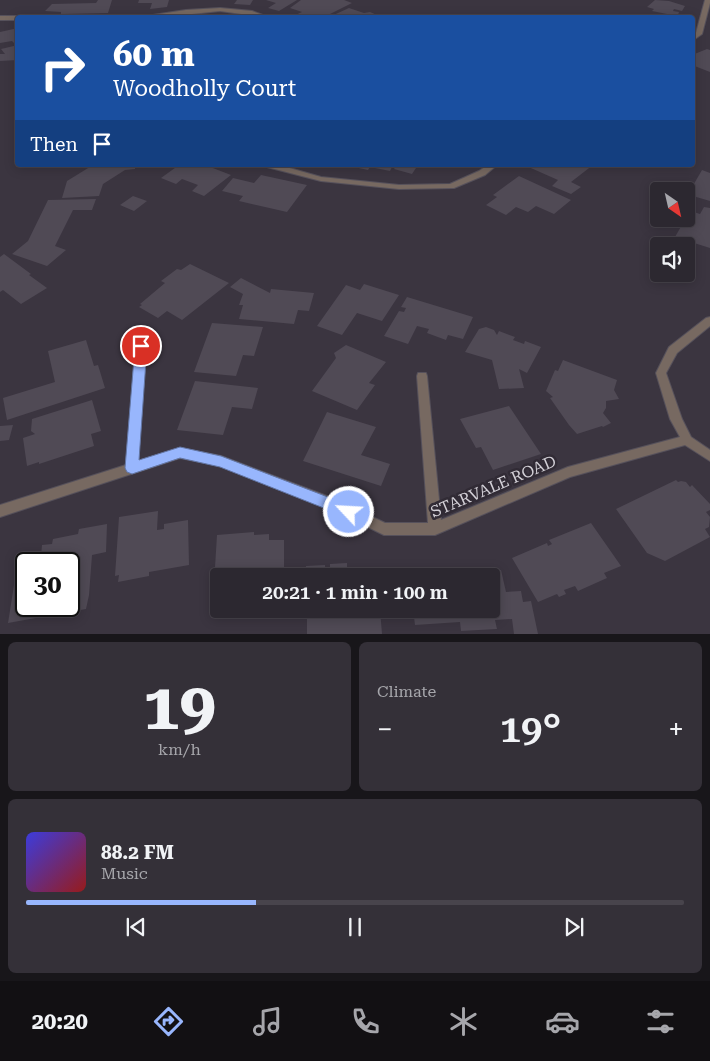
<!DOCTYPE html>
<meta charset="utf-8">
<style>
:root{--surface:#2c2830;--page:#343038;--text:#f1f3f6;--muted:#a6a6ab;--line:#48444c;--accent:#98b6fd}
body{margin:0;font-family:"Roboto Serif",serif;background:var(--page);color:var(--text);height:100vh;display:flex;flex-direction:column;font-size:19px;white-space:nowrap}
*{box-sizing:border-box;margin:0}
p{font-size:16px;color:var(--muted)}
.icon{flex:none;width:28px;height:28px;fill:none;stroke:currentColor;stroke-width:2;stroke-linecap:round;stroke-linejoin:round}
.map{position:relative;height:634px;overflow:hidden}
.details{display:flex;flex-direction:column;gap:8px;padding:8px;background:#18161a;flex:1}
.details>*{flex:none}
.banner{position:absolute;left:15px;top:15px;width:680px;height:152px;border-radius:5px;box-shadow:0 2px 12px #0003,0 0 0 1px var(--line);background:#1a4fa0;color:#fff;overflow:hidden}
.needle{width:32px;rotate:146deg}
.controls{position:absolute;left:650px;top:182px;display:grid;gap:10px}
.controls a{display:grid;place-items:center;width:45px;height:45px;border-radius:5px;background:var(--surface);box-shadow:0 2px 12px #0003,0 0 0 1px var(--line);font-size:25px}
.speed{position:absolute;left:15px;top:552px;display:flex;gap:10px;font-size:25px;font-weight:700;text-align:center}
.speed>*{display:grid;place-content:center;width:65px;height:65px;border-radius:50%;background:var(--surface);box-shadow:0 2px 12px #0003,0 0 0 1px var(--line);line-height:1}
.speed .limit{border:2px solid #111;border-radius:8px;background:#fff;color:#111}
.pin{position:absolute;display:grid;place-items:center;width:42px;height:42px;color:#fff;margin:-21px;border:2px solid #fff;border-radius:50%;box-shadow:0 1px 5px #0007}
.me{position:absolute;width:55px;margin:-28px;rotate:295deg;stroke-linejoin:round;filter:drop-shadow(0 0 4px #0008)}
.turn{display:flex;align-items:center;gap:18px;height:105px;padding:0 15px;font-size:22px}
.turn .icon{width:65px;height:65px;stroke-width:2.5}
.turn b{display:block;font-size:35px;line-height:42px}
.then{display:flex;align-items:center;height:48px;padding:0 15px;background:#0003;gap:10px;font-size:19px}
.big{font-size:38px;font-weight:600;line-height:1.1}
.details .card{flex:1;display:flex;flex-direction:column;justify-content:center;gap:8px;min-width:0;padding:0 18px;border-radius:8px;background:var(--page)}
.details .dial{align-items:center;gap:0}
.dial b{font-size:65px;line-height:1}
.song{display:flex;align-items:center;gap:15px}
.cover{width:60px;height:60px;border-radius:8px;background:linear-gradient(135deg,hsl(240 70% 55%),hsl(0 70% 35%))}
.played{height:5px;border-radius:2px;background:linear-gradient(90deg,var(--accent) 35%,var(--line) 35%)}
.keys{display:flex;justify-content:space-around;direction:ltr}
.heat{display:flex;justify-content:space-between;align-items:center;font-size:28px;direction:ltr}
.details .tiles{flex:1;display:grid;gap:8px;grid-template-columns:1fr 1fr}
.card:last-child{grid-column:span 2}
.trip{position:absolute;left:210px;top:568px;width:290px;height:50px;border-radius:5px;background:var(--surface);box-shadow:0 2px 12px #0003,0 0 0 1px var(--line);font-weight:600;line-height:50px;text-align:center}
.tab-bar{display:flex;height:80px;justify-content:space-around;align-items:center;background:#121013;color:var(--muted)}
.tab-bar .icon{width:35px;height:35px}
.tab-bar .selected{color:var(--accent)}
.tab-bar b{font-size:22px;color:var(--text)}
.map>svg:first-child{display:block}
.building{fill:#504a55;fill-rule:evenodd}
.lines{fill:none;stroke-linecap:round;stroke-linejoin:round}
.minor-casing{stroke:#56515b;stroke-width:2}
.minor{fill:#776961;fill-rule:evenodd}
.route{fill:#98b6fd;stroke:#6376a4}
.labels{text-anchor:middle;stroke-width:5;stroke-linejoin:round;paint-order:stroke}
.near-street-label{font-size:16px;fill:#d3d0d7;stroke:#312b35}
</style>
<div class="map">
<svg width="710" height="634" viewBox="0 0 710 634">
<rect width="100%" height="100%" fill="#3b3540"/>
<path class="building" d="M98,0H112L108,13L61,14V12L45,11L52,4L96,3Z
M139,0H169L167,7L150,9L152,3H138Z
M237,0H253L250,5L234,4Z
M266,0H297L279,11L268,8L276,3Z
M301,0H344L352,3L322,18L308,14L301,18L293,16L302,12L290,8Z
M655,0L669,1L685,6L682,11L674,9L673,11L679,12L678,15H672L652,11L654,9L647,7Z
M349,8L364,13L370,12L384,18H327Z
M18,28V42L14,43L12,41L0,43V32Z
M18,45V60L0,61V54H5L1,49Z
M707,49L710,50V72L692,65V55Z
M93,165H135V169L125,170L103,184L99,196L62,198L67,181Z
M179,165H205L231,175L204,196L192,191L198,185L182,179L176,184L161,178Z
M355,165H393L390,171L370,167L368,170L354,167Z
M397,165H418L412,174L394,169Z
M524,165H593L571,182L581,187L571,194L552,186L558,180Z
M702,170L710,173V201L686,194V191H676L675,187L679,185L691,189Z
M261,175L307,185L287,212L239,201L243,196L222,191L233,178L254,183Z
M519,176L571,200L554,214L536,206L528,212L516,207L506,215L486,205L497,197L493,195Z
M133,196L147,201L134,211L120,205Z
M96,199L92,210H73L55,246L66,250L47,266L12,254L28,241L48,200Z
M704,207L710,208V248L675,237L683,223L680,221L682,219H686V216H689L691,211L700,214Z
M4,254L31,274L29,275L47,288L21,304L3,290L0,292V257Z
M190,264L229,283L182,320L167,311L158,318L139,307L142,305L140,304L165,283L161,281L177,269L181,270Z
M241,278L270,293L271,289L314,293L309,311L298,310L294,324L239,319L243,305H239L243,294L230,287Z
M364,284L399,295L382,321L357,313L342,335L317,326L346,285L360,290Z
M407,297L473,317L463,339L448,335L446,340L427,333L429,329L417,326L408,344L384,336L399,311L404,312L406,308L401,307Z
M212,323L263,327L254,356L243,355L236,376L194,372Z
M486,327L494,330L497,335L499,331L515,337L513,340L524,344L525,341L541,347L527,373L519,369L524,388L499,389L492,360L465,352L479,329Z
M86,340L94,366L98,365L105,388L7,420L3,398L55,382L48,351Z
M346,345L386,362L369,383L375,385L357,410L312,391L336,358L334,353Z
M563,360L617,380L614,390L619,399L606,401V408L603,413L611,423L603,427L602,426L577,434L569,425L550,398L553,397L546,391L555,370L558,371Z
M195,381L258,388L252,409L232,407L223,435L177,430Z
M92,400L101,431L91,434L94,446L39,464V462L27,466L23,438L35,434L31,431L32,419Z
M509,406L541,454L493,470L481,447L476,448L460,419Z
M327,412L376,427L361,455L390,464L381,486L303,461Z
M13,425L9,440L0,441V426Z
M676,480L678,482L681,481L686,482L690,487L692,485L710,504V510L706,512L710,517L709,527L705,529L710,537L665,561L647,553L616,509Z
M158,511L157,530L164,529V524L188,520L189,565L149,572V576L118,582L119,575L115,576L119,517Z
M591,523L621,566L604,573L607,578L578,591L575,586L564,590L566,594L559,597L557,594L538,602L512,558L547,543L548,546L552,544L549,540Z
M107,524L106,552L92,555L89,595L86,609L8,623L18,560L41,556L42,545L52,544L53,539L78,534L79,529ZM26,564H69V606H26Z
M254,532V535L269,534V540H284V576H219V600H213L217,535Z
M347,563V567H359L360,572L376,571L377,576H306V566L325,565V567H330V564Z
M466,570L467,573L501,570L506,592L521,591L523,602L531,601L538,634H514L512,619L495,620L497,629L461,631L460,622L415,625L413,609H491V576H452L451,571Z
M307,609H380L382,634H307Z"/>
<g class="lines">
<defs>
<path id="minor" d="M705,0H710V3L702,34L692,41V36L696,33Z
M220,8L252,11L271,18L220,11L154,18H133L186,10Z
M0,16H39L42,18H18V20H0Z
M266,165H279L321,177L399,185L450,184L479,171L488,165H497L485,175L454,188L399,189L321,181L267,167Z
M710,317V326L677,353L666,373L682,419L691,437L710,450V461L685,445L570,477L435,535H384L327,507L220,466L180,458L0,517V505L126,465L136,346L137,343H145L146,346L138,461L180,448L221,456L335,499L385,523H428L417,376L418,373H426L427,376L441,520L568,467L680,437L670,419L656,373L669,347L706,318Z"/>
</defs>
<use href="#minor" class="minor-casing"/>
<use href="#minor" class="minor"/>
</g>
<path class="route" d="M141,342L147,346L139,460L180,447L221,456L354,507L356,512L354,517L349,518L220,467L180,458L132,474L127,472L125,468L135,346Z"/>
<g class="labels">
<g class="near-street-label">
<text transform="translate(493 486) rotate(-23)" y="6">STARVALE ROAD</text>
</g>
</g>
</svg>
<div class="controls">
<a><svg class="needle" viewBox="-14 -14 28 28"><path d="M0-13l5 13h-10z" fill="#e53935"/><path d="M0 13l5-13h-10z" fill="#a6a6ab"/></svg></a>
<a><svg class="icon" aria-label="sound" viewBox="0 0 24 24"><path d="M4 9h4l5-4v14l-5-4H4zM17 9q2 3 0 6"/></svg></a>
</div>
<div class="speed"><div class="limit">30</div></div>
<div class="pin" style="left:141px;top:346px;background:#d93025"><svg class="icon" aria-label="arrive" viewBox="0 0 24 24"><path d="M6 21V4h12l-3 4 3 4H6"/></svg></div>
<svg class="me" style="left:349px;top:512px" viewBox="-20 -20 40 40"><circle r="17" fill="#98b6fd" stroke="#fff" stroke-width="3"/><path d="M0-11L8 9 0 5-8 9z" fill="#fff"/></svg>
<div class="trip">20:21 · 1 min · 100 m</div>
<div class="banner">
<div class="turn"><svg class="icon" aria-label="right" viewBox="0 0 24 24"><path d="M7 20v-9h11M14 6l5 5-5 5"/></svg><div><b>60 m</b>Woodholly Court</div></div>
<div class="then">Then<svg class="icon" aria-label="arrive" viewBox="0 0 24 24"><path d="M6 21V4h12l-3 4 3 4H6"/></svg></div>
</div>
</div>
<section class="details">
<div class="tiles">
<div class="card dial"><b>19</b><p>km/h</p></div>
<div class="card"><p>Climate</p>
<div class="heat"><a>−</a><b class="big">19°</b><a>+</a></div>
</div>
<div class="card">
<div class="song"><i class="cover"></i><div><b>88.2 FM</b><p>Music</p></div></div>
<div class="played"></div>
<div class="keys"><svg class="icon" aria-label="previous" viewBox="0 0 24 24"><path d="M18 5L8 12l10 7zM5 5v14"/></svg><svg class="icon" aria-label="pause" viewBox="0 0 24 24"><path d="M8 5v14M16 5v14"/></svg><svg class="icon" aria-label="next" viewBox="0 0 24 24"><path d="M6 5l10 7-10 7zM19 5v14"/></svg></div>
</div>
</div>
</section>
<nav class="tab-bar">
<b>20:20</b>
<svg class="icon selected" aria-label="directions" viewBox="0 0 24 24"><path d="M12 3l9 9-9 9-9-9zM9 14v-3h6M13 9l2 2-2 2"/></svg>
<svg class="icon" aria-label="music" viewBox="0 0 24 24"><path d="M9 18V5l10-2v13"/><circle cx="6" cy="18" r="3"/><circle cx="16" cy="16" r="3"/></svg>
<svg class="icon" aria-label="phone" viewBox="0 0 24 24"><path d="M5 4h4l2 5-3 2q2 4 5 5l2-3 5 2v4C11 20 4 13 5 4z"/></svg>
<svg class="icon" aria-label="climate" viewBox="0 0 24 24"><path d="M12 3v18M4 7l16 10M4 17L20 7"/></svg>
<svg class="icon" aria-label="car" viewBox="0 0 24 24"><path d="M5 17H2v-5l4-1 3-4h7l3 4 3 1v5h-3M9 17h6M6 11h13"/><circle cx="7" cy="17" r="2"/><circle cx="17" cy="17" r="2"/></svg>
<svg class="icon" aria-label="filters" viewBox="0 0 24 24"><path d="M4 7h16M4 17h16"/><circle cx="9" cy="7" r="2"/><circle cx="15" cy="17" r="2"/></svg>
</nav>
